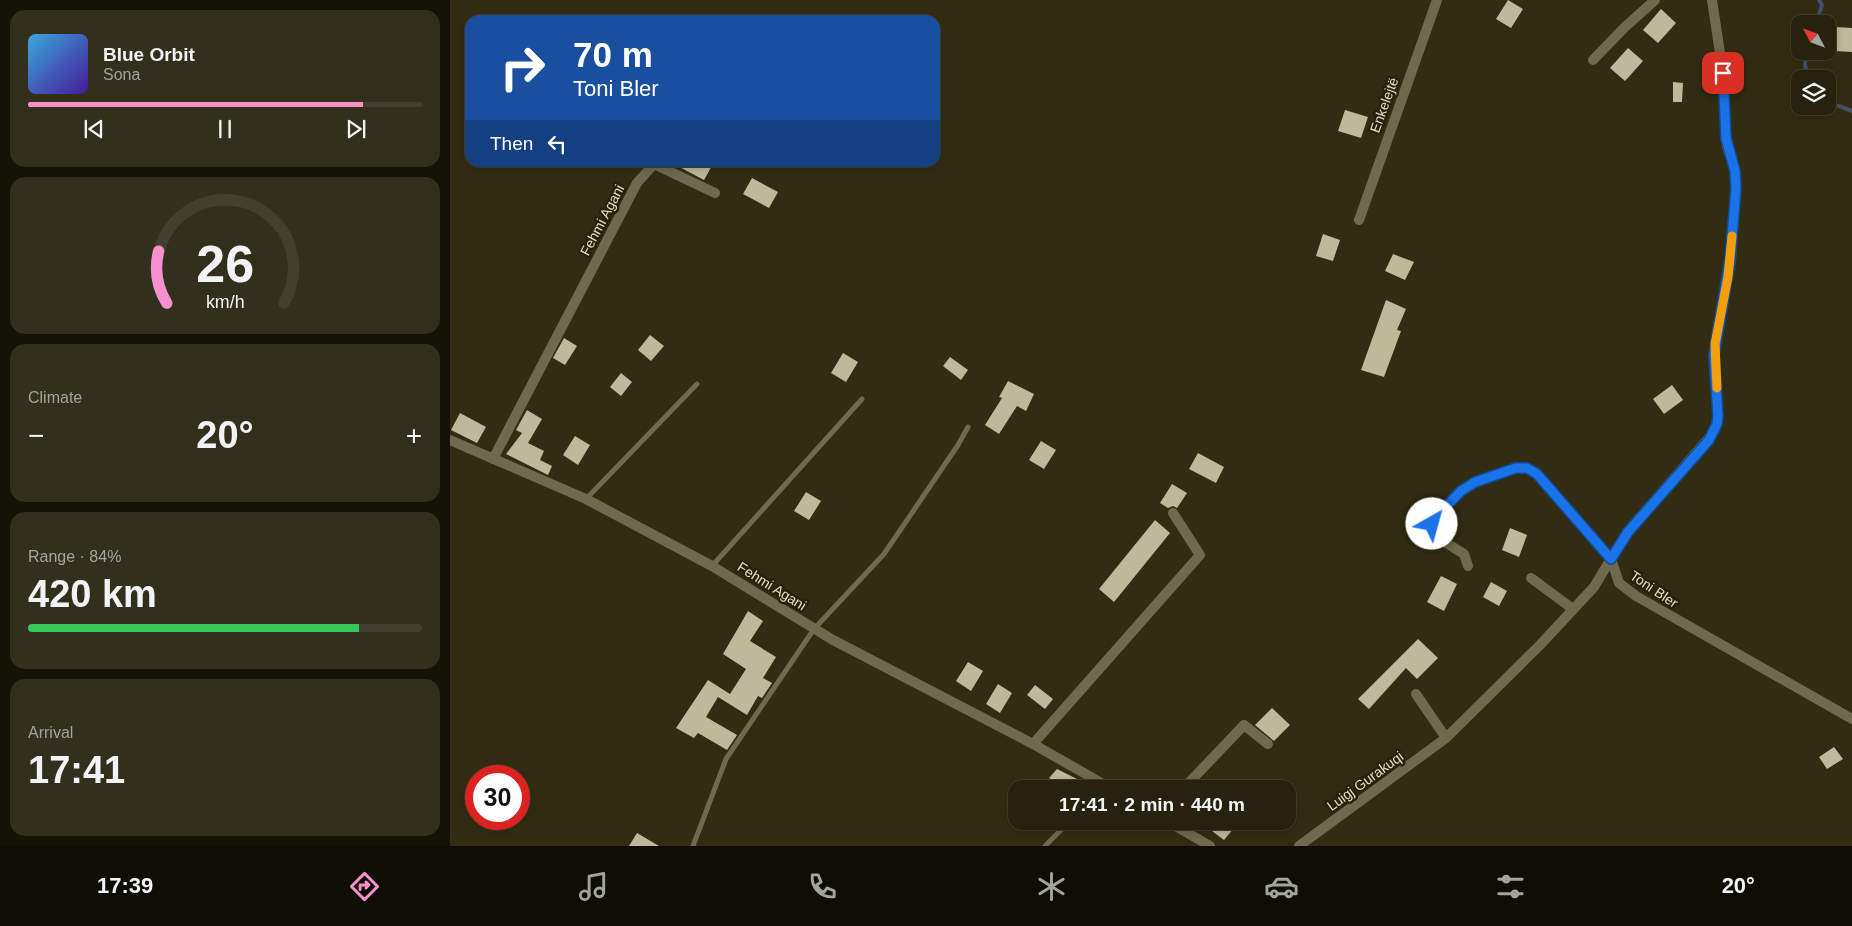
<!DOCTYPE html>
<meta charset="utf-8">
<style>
:root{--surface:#26220e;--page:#322f1c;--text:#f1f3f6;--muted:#a4a49e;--line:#423f2e;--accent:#f890cd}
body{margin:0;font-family:Helvetica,sans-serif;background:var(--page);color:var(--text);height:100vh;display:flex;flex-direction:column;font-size:19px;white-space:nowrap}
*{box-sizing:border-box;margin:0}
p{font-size:16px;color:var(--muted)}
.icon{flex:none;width:28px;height:28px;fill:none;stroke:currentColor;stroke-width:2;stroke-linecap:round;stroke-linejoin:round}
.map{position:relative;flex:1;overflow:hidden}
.details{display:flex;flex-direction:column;gap:10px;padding:10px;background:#151308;width:450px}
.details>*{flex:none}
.banner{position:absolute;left:15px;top:15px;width:475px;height:152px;border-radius:15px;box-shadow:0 2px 8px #0003,0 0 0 1px var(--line);background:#1a4fa0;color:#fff;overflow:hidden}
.needle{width:32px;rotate:311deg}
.fabs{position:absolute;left:1341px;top:15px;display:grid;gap:10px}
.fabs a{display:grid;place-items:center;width:45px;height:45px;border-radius:10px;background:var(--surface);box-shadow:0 2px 8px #0003,0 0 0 1px var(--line);font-size:25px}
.speed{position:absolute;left:15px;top:765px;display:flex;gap:10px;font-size:25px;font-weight:700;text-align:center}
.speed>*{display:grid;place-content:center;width:65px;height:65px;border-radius:50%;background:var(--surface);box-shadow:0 2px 8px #0003,0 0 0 1px var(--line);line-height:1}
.speed .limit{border:8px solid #d22;background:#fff;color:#111}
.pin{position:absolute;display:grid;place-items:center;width:42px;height:42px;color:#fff;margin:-21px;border-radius:10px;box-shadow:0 2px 8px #0006}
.me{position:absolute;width:55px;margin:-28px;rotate:38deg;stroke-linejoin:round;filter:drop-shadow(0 0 4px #0008)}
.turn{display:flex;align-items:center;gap:18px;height:105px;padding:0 25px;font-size:22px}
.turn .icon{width:65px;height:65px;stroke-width:2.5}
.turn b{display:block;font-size:35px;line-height:42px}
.then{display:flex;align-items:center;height:48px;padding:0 25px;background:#0003;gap:10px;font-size:19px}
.big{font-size:38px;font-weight:600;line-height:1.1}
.details .widget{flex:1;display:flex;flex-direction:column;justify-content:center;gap:8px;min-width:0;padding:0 18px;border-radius:15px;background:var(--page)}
.details .dial{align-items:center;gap:0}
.dial svg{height:130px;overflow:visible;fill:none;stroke:var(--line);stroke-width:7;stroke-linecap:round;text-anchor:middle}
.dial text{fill:var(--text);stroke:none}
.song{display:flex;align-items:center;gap:15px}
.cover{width:60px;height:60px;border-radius:8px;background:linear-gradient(135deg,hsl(200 70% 55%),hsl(260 70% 35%))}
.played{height:5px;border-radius:2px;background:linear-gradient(90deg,var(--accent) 85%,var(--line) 85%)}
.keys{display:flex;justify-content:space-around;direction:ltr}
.heat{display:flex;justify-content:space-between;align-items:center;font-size:28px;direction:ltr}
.charge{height:8px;border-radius:4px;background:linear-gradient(90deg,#34c759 84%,var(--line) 0)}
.trip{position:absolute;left:558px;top:780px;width:288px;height:50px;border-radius:15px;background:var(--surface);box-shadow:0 2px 8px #0003,0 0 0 1px var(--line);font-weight:600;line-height:50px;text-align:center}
.tab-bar{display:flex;height:80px;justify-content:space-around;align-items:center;background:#0f0e06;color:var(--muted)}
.tab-bar .icon{width:35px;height:35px}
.tab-bar .on{color:var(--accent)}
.tab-bar b{font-size:22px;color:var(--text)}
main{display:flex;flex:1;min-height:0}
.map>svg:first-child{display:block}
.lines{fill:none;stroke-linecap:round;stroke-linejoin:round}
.stream{stroke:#43506e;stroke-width:4}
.building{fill:#beb999}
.service{stroke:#6f6a4d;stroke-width:5}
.minor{stroke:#6f6a4d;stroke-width:10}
.route-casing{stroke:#114b97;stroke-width:12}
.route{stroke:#1a73e8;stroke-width:9}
.slow{stroke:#f59e0b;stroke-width:9}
.labels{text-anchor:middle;stroke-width:5;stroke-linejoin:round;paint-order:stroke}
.street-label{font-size:14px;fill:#e0ddcd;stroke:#282307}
</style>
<main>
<section class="details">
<div class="widget">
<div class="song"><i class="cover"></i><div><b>Blue Orbit</b><p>Sona</p></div></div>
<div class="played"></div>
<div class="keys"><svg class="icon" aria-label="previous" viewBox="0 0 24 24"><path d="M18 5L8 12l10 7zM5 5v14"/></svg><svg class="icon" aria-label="pause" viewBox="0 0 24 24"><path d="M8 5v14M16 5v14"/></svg><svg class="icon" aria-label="next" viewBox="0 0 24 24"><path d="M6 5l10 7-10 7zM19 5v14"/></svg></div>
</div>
<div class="widget dial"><svg viewBox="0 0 100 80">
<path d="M14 69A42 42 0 1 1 86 69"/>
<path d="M14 69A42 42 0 0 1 9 37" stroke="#f890cd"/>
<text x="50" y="56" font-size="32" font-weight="700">26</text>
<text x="50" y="72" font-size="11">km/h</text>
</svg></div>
<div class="widget"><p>Climate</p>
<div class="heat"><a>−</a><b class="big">20°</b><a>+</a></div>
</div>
<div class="widget"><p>Range · 84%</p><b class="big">420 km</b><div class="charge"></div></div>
<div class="widget"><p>Arrival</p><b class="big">17:41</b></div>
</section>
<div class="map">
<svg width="1402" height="846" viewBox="0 0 1402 846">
<rect width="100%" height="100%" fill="#322d12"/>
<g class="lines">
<path class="stream" d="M1366,24L1372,5L1369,0
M1357,79L1355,63L1358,51
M1378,102L1402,111"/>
</g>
<path class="building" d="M1058,0L1073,9L1061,28L1046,19Z
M1211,9L1226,23L1208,43L1193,30Z
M1386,27L1402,28V52L1385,51Z
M1178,48L1193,61L1175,81L1160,68Z
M1223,82L1233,83L1232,102H1223Z
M895,110L918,117L911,138L888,131Z
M220,162H264L254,180Z
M302,178L328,192L319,208L293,194Z
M873,234L890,240L883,261L866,256Z
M943,254L964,262L955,280L935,271Z
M936,300L956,309L947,330L951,331L934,377L911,370Z
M200,335L214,346L201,361L188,350Z
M114,338L127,346L115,365L103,358Z
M393,353L408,362L396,382L381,373Z
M500,357L518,370L511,380L493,366Z
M171,373L182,382L171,396L160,387Z
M558,381L584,394L576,411L567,406L549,434L535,425L552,398L549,397Z
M1222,385L1233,400L1214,414L1203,399Z
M77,410L92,419L78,443L94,451L90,460L102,466L98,475L56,454L72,433L66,430Z
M10,413L36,427L27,443L1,430Z
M125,436L140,445L128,465L113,455Z
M591,441L606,450L594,469L579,460Z
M748,453L774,467L766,483L739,469Z
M722,484L737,493L727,508L723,506L718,508L710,503Z
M356,492L371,501L359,520L344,511Z
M705,520L720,533L664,602L649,589Z
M1060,528L1077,535L1069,557L1052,550Z
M991,576L1007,584L994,611L977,602Z
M1041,582L1057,591L1049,606L1033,597Z
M298,611L313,621L300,641L326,657L313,678L322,683L312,698L308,696L297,715L268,697L256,717L287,735L277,750L248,733L244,738L226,728L258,680L280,694L296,669L273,654Z
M968,639L988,658L967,679L956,668L919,709L908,699Z
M518,662L533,671L521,691L506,681Z
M548,684L562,693L550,713L536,704Z
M585,685L603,699L595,709L577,695Z
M822,708L840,725L824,741L805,725Z
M1384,747L1393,759L1377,769L1369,757Z
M607,769L629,780L624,789H619L599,778Z
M770,821H790L774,840L762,831Z
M187,833L209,846H179Z"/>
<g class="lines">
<path class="service" d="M136,499L247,384
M262,566L412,399
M243,846L276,759L364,629L434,554L508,445L518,427
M595,846L620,821"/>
<path class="minor" d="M1143,60L1175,27L1205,0
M909,220L987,0
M0,440L136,499L262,566L383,640L583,744L662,789
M43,459L187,183L204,164L265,193
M1018,566L1014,554L985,536L982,524L986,517L1011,491L1025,483L1065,468H1077L1087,474L1161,559L1169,583L1186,596L1402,719
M1081,578L1123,609
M966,694L996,738
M583,744L750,555L723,513
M733,789L794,725L818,744
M717,821L760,846
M849,846L996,738L1090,645L1144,587L1177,532L1264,432L1268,416L1264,363L1265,344L1281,260L1286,189L1285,171L1277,147L1273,73L1262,0"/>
</g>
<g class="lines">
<defs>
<path id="route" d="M982,524L986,517L1011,491L1025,482L1066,468H1077L1087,474L1161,559L1178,532L1259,440L1267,424L1268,416L1264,355L1280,260L1286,189L1285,171L1276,138L1273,73"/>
</defs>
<use href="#route" class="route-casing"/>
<use href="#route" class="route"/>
<path class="slow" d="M1267,388L1265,344L1278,277L1282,236"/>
</g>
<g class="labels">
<g class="street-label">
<text transform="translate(934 105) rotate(-70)" y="5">Enkelejtë</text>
<text transform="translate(152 220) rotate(-62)" y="5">Fehmi Agani</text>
<text transform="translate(322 586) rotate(32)" y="5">Fehmi Agani</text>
<text transform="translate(1204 589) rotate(34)" y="5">Toni Bler</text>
<text transform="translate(915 781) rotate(-36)" y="5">Luigj Gurakuqi</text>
</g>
</g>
</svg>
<div class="fabs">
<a><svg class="needle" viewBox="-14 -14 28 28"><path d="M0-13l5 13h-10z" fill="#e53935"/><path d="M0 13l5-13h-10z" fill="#a4a49e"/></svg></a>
<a><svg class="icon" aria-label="layers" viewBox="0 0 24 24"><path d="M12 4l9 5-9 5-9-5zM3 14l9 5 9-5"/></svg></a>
</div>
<div class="speed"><div class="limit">30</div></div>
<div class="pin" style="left:1273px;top:73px;background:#d93025"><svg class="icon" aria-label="arrive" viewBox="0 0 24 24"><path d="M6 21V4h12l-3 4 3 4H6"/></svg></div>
<svg class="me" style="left:982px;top:524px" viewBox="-20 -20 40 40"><circle r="19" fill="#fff"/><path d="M0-13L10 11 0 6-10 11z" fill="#1a73e8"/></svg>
<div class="trip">17:41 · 2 min · 440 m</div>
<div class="banner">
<div class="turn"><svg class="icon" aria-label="right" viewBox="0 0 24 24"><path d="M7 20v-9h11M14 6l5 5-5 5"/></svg><div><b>70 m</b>Toni Bler</div></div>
<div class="then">Then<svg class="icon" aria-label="left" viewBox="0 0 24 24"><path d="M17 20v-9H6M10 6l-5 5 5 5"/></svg></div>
</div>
</div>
</main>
<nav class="tab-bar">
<b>17:39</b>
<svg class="icon on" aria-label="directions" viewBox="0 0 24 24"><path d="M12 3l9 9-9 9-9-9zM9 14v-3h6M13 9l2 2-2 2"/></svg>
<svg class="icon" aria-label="music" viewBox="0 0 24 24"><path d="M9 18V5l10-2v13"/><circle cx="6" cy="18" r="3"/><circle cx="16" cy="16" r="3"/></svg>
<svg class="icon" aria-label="phone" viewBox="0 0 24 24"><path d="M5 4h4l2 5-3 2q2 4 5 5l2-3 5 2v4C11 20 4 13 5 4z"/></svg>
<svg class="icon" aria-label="climate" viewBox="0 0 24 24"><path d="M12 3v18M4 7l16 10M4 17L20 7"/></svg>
<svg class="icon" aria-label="car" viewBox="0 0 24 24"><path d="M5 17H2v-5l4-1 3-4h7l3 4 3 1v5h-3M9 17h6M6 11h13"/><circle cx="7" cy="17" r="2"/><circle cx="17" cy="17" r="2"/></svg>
<svg class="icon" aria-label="filters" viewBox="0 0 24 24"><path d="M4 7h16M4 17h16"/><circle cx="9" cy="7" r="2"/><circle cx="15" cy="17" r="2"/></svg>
<b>20°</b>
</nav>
